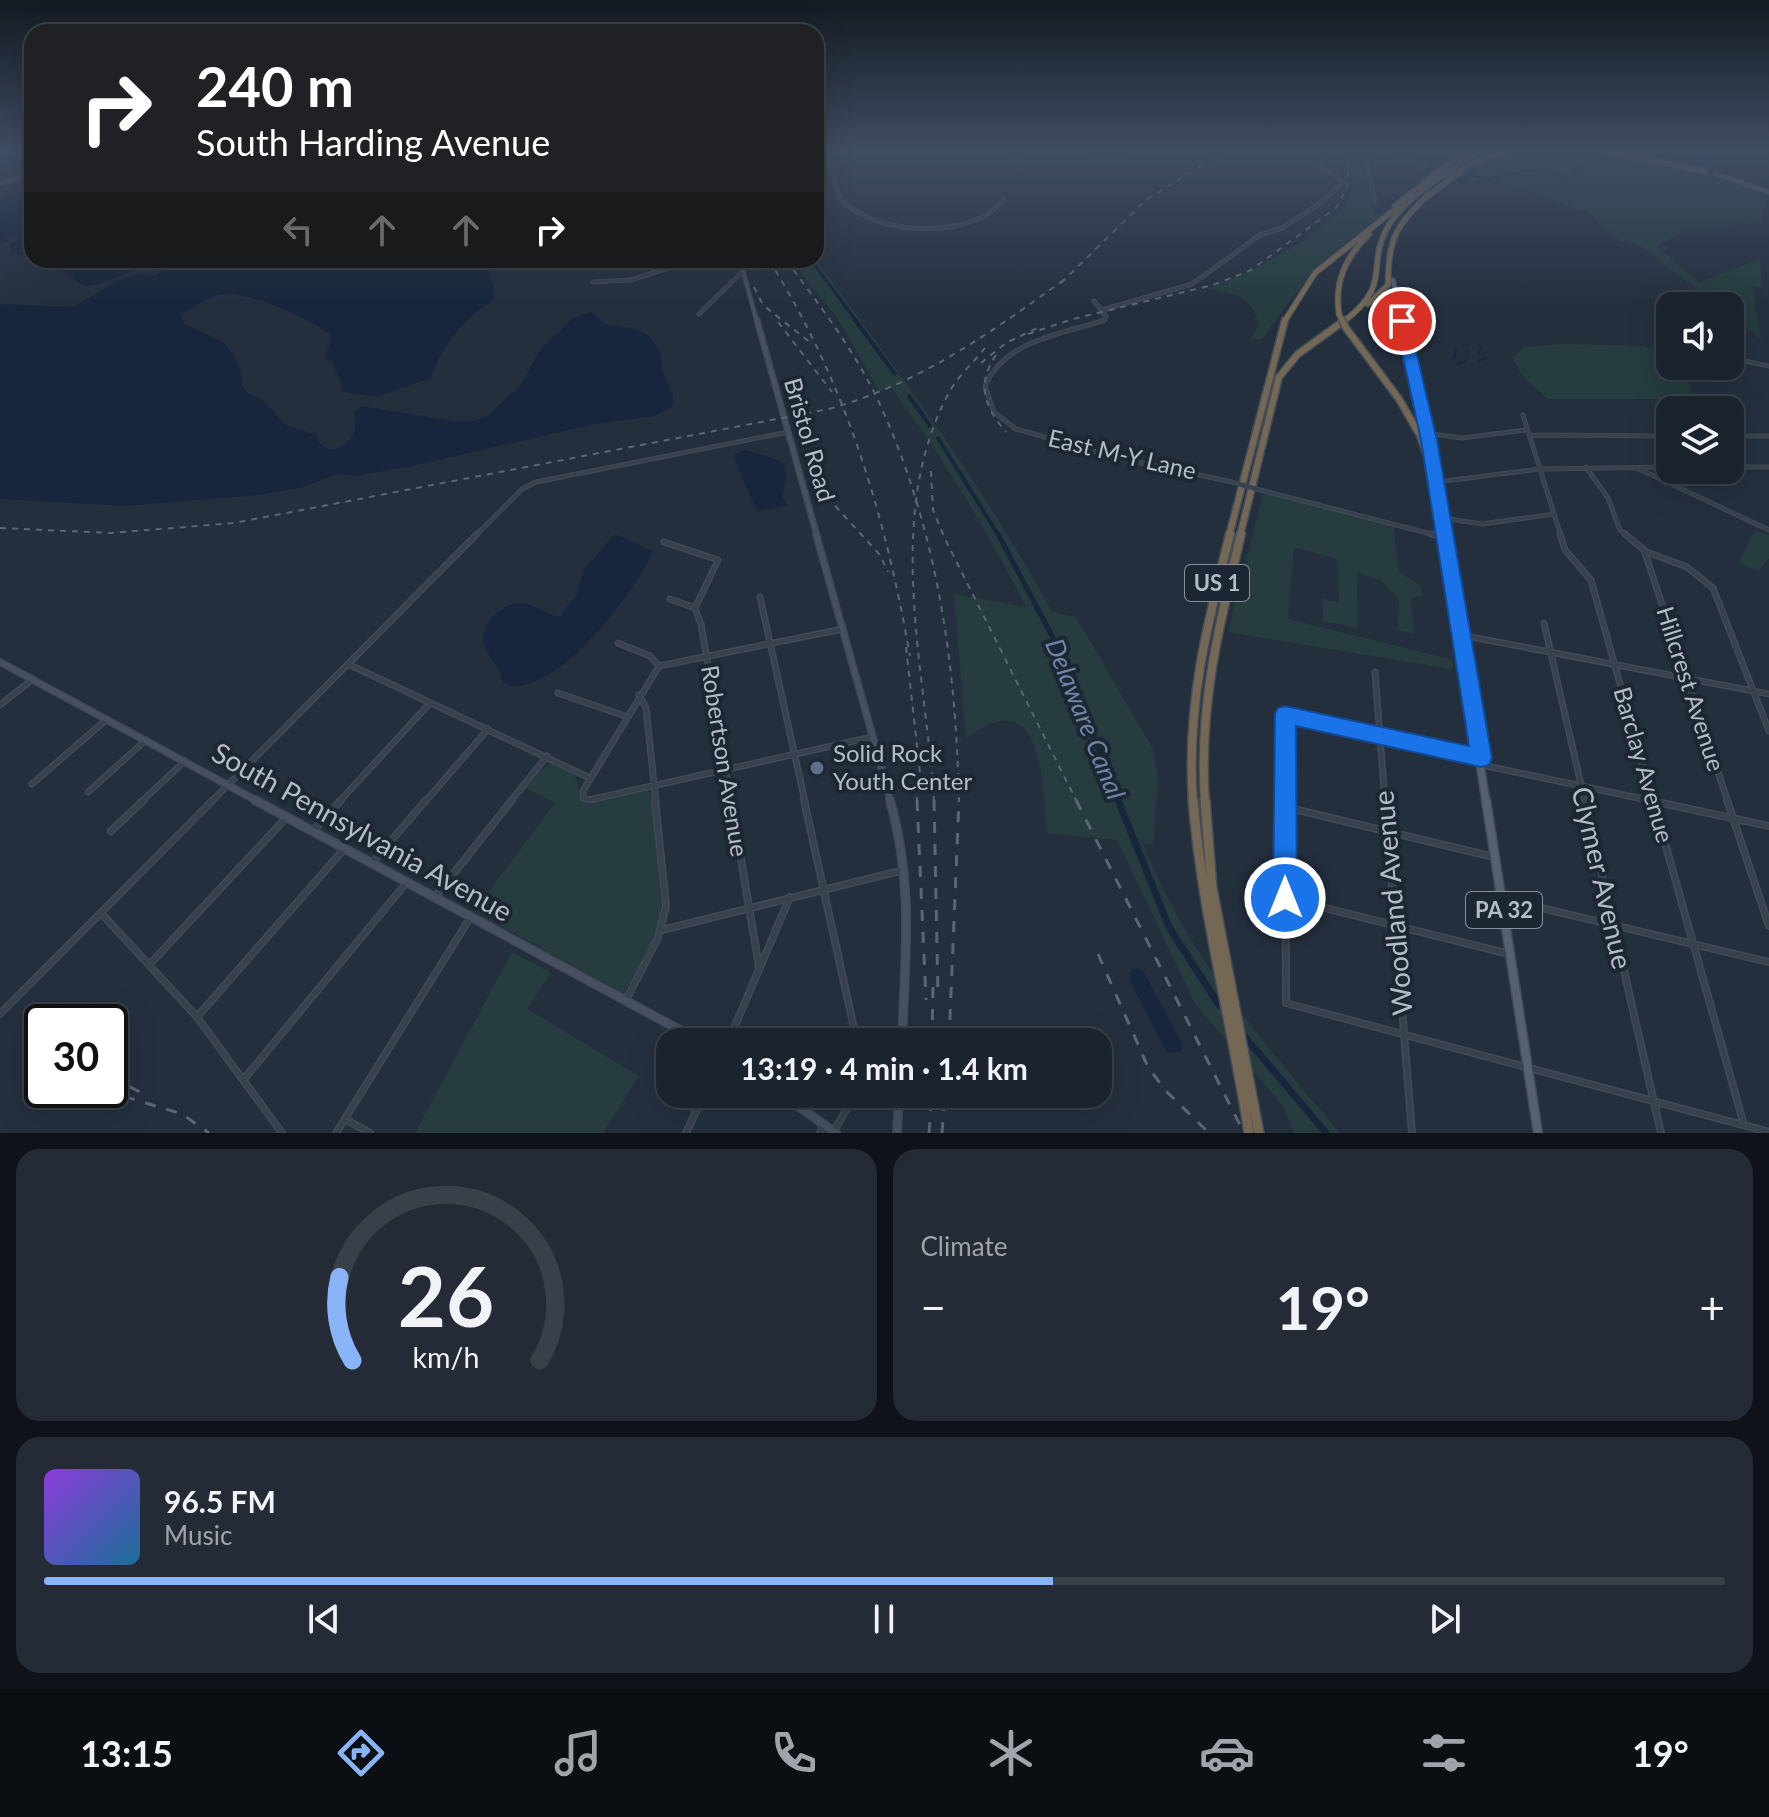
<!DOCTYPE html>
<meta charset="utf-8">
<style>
:root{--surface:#1b232e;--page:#242b36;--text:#f1f3f6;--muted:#a0a4aa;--line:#39404a;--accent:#8ab4f8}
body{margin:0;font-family:Lato,sans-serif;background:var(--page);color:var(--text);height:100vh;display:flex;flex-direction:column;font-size:30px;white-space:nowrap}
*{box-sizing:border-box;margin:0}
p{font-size:26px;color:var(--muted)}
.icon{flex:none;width:44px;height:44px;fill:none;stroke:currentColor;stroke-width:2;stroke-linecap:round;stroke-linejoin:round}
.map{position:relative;height:1133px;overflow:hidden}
.drawer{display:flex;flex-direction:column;gap:16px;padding:16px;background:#0f1319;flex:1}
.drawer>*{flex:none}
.guide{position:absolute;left:24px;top:24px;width:800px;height:244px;border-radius:24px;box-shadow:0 8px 32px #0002,0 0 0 2px var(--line);background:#202124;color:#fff;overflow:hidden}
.controls{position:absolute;left:1656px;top:292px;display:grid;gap:16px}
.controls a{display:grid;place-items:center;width:88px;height:88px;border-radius:16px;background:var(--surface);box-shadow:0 8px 32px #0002,0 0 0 2px var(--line);font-size:40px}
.speed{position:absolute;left:24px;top:1004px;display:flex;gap:16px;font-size:40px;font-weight:700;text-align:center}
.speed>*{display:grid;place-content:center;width:104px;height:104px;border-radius:50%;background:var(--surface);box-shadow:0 8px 32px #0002,0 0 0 2px var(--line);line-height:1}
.speed .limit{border:4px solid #111;border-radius:12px;background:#fff;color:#111}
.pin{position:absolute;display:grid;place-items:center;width:68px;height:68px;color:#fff;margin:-34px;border:4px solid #fff;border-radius:50%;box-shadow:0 2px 8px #0007}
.me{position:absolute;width:88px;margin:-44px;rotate:0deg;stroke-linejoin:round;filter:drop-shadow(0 0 6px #0008)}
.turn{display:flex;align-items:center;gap:28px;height:168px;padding:0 40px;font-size:36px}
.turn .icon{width:104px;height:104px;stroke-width:2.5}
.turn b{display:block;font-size:56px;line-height:68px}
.lanes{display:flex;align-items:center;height:76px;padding:0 40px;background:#0003;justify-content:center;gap:40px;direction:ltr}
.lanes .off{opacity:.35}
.big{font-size:60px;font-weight:700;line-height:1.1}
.drawer .tile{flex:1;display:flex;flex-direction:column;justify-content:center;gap:12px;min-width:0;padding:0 28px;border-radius:24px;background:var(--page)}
.drawer .dial{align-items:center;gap:0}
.dial svg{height:208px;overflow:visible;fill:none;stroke:var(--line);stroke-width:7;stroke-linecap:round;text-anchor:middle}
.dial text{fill:var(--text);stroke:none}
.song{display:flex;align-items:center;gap:24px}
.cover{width:96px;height:96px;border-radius:12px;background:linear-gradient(135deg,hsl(270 70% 55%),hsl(200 70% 35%))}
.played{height:8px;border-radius:4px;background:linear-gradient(90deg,var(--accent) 60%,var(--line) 60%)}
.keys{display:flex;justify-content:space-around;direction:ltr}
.heat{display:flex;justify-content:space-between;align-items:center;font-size:44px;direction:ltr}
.drawer .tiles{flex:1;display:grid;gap:16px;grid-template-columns:1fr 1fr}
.tile:last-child{grid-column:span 2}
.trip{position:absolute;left:656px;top:1028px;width:456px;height:80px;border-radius:24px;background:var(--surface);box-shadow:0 8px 32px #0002,0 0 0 2px var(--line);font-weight:700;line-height:80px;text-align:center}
.menu{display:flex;height:128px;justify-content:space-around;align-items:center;background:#0b0e12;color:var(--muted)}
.menu .icon{width:56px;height:56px}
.menu .selected{color:var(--accent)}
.menu b{font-size:36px;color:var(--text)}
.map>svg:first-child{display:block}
.green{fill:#263c3f}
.water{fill:#17263c}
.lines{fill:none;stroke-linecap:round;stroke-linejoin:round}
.stream{stroke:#17263c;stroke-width:2}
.canal-far3{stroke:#17263c;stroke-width:3}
.canal-far2{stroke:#17263c;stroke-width:4}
.canal-far1{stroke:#17263c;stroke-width:5}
.canal{stroke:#17263c;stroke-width:7}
.street-far2-casing{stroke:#414a57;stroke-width:5}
.street-far1-casing{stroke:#414a57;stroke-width:7}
.street-casing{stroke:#414a57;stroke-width:8}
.secondary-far3-casing{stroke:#414a57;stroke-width:5}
.secondary-far2-casing{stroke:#414a57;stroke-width:7}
.secondary-far1-casing{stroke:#414a57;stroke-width:8}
.secondary-casing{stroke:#414a57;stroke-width:10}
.primary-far3-casing{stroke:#414a57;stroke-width:6}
.primary-far2-casing{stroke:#414a57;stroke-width:8}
.primary-far1-casing{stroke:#414a57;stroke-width:10}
.primary-casing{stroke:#414a57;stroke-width:11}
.highway-far3-casing{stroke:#434c59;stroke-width:7}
.highway-far2-casing{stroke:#434c59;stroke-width:9}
.highway-far1-casing{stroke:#434c59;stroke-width:11}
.highway-casing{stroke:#434c59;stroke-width:12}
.street-far2{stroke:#38414e;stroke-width:3}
.street-far1{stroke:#38414e;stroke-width:4}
.street{stroke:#38414e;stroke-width:5}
.secondary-far3{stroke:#465061;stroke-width:3}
.secondary-far2{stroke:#465061;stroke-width:4}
.secondary-far1{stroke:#465061;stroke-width:5}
.secondary{stroke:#465061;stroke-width:7}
.primary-far3{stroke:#56606e;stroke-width:4}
.primary-far2{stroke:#56606e;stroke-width:5}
.primary-far1{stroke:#56606e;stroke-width:7}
.primary{stroke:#56606e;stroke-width:8}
.highway-far3{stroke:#746855;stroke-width:5}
.highway-far2{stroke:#746855;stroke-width:6}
.highway-far1{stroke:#746855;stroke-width:8}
.highway{stroke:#746855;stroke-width:9}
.rail-far1{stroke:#5a6575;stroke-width:2;stroke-dasharray:6 6;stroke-linecap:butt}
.rail{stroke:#5a6575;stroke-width:3;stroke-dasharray:11 11;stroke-linecap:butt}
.street-bridge-casing{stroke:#414a57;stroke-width:5;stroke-linecap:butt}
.highway-bridge-far1-casing{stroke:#434c59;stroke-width:7;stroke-linecap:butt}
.highway-bridge-casing{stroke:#434c59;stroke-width:9;stroke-linecap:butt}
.street-bridge{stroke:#38414e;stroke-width:3}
.highway-bridge-far1{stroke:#746855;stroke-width:5}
.highway-bridge{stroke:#746855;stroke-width:6}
.route{fill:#1a73e8;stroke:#114b97;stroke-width:2}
.service-dot{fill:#5c6f8a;stroke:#1d2633;stroke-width:3}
.labels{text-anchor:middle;stroke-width:8;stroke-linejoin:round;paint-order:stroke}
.shield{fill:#1d2633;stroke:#878f9c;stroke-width:2}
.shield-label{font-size:22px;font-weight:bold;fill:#b4bcc9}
.street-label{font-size:24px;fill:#b4bcc9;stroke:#1d2633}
.poi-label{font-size:24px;fill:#b4bcc9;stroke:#1d2633;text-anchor:start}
.water-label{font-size:26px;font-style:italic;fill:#6d86a8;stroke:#1d2633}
.near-street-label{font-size:28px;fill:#b4bcc9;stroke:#1d2633}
</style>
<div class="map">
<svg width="1769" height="1133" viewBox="0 0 1769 1133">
<rect width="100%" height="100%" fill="#242f3e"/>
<path class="green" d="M1354,150H1367C1365,172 1368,191 1374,213L1382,214L1311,273L1262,339L1250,340L1259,324C1251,295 1235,293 1207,289C1241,278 1340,229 1351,193C1355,180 1352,163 1354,150Z
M1533,153L1640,159L1711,175L1769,194L1760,222L1683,232L1657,246L1699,283L1760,259L1762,287L1752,286L1761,339L1730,315V306H1718L1641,246L1620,241L1587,212L1485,178L1465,182C1481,157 1505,155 1533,153Z
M791,260H816C900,373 985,488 1052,612L1076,617L1153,749L1158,775L1153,844L1143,843C1186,954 1264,1044 1340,1133H1294L1283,1106L1195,1004L1117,840L1047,833C1042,783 1043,678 966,739L954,594L1026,607C987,530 942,456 891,387L879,391L840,322Z
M1561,344L1644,346L1664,352L1670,366H1680L1696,399H1548L1524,378L1512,358L1525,347Z
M1264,491L1393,524L1399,572L1420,585L1422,595L1411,598L1414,634L1398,630L1399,600L1381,581L1357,572L1358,628L1323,621L1322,598L1339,603L1337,559L1294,547L1288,619L1453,660L1452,669L1228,632Z
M1754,530L1769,535V558L1759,571L1739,563Z
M551,763C575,774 578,771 579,798L587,804L646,790L651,793L662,916L658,932L624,994L474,911L555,803L526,788L541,770Z
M512,952L551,973L527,1009L639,1076L603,1133H415Z"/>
<path class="water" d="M1004,150H1143C1116,155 1028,170 1004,150Z
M32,188V259L11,252V244L20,239L17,236L6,237L8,241L0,245V200Z
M34,260H144C138,270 91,292 80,284C66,273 54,261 34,260Z
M157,260L485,262L495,290L492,301C466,316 440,348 431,378L377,397L344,392L332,361L325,358L332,336C313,320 251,292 225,294C208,295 196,309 180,314L185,324L223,342L233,353L241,372L242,386L249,394L263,400L286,425L316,435L319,443L329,450C349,448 359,433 354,413L361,406L453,421H475L488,415L520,386L541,348L574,317L592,312L606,325C632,327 653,329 661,357C662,362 661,366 662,370C667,383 675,391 673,406L655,416L595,424L413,466L355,476L337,474L300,488L258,495L125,506L0,499V304L73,307L117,281L138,274L155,276L163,268Z
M746,450C780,461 794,457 782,496L788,506L757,511L734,458L736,453Z
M615,534L653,551C636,591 558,696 508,685C500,683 502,677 499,671C495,663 487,654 484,645C480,627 497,608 514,604C530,600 545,614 559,617L576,596L584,570Z
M1137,968L1144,972L1183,1046L1181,1051L1167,1053L1131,983L1129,973Z"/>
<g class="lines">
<path class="stream" d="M1404,150L1442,165
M1463,173L1487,179L1528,170L1570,178L1596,155
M1467,350V355
M1478,354L1481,348
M1454,358L1456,351
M1478,362L1486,358
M1458,364L1466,361"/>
<path class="canal-far3" d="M811,260L857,322"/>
<path class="canal-far2" d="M855,320L895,374
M909,396L930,426
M938,438L999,536"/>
<path class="canal-far1" d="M998,534L1068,666L1118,802"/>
<path class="canal" d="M1118,800L1169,927L1219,1005
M1245,1037L1326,1133"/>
<defs>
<path id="street-far2" d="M829,150C832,166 832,191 845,203C880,236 977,240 1004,198
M1368,150L1367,166L1375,202
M1394,150L1426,167
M593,282L631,280L693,260
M1094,301L1106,316L1105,320C1062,334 1005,340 985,386L994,412L1016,429L1122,459L1228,481
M1102,310L1192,284L1260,235L1282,228L1315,207L1344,182L1322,167L1323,150
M699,314L743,271
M1730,358L1769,366
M1722,366L1737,365
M1523,415L1561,536
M1418,432L1462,438L1526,430
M1529,435L1670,436
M1730,436H1769
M1586,467L1608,498L1620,530L1627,536
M1730,467H1769
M1637,468L1769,530
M1437,482L1539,469L1670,467
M1264,491L1439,536
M1441,518L1482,524L1554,514
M475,536L522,489L536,482L788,432"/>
<path id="street-far1" d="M1431,534L1443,537
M1560,534L1565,550L1591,580L1653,802
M1625,534L1644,550L1728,802
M664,542L718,560L695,608L701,624L731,802
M1644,551L1687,567L1713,588L1769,731
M760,597L805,802
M670,599L695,608
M1544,623L1585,802
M1461,635L1769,694
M618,643L650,656L659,666
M348,664L590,778
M659,666L583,791V798L589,800L872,737
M659,666L843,629
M1375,672L1385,802
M558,693L625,716
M639,695L646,708L656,802
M0,705L33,679
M1482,765L1657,802
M32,784L107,719
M88,792L146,740
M141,802L185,761
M211,802L477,534
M339,802L430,703
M425,802L488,729
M510,802L547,756
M1285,802V714L1478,757"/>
<path id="street" d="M731,800L759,967
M804,800L857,1042
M1285,800L1286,1003L1769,1132
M1385,800L1412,1133
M1585,800L1661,1133
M1648,800L1769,826
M1653,800L1744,1125
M1727,800L1769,926
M1285,807L1494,857
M111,831L144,800
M313,831L341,800
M372,863L426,800
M435,897L512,800
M1285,898L1509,954
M1503,899L1769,962
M101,913L197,1017L282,1133
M662,930L904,870
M150,964L286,818
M626,1000L658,938L666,906L655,800
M0,1014L213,800
M197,1017L345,848
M728,1042L790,897
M244,1079L407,882
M345,1119L370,1133
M834,1131L855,1094
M336,1133L470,918
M686,1133L704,1094
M820,1133L823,1124"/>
<path id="secondary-far3" d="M0,184L32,173
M740,260L757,322"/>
<path id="secondary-far2" d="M757,320L817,536"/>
<path id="secondary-far1" d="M816,534L891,802
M0,662L259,802"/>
<path id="secondary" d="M255,800L702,1042
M890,800C914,885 905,956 902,1042
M781,1094L836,1133
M897,1133L899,1094"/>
<path id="primary-far3" d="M1716,174L1769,192
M1393,280L1402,322"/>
<path id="primary-far2" d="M1402,320L1434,467L1445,536
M1418,432L1432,471"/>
<path id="primary-far1" d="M1444,534L1486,802"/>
<path id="primary" d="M1486,800L1538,1133"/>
<path id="highway-far3" d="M1557,149L1619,154L1705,171
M1637,150L1653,154
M1470,164L1494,155L1549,149
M1427,197L1471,163
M1395,206L1466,150
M1368,304L1388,285C1388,237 1396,226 1430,193
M1339,314C1334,281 1346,257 1369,234
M1284,322L1315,273L1399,206
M1343,322C1395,283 1364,266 1389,225C1409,192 1449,173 1479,150"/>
<path id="highway-far2" d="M1346,328L1399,399L1418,432
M1229,536L1285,320
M1240,536L1279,377L1298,354L1345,320"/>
<path id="highway-far1" d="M1193,802C1186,707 1207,625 1230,534
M1205,802C1198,709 1219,624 1241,534"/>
<path id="highway" d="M1193,800C1202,912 1232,1022 1249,1133
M1205,800L1212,888L1259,1133"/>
</defs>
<use href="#street-far2" class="street-far2-casing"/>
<use href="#street-far1" class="street-far1-casing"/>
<use href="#street" class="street-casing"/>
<use href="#secondary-far3" class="secondary-far3-casing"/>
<use href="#secondary-far2" class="secondary-far2-casing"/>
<use href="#secondary-far1" class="secondary-far1-casing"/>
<use href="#secondary" class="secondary-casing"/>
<use href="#primary-far3" class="primary-far3-casing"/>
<use href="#primary-far2" class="primary-far2-casing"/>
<use href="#primary-far1" class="primary-far1-casing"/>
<use href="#primary" class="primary-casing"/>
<use href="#highway-far3" class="highway-far3-casing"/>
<use href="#highway-far2" class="highway-far2-casing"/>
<use href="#highway-far1" class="highway-far1-casing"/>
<use href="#highway" class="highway-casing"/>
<use href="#street-far2" class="street-far2"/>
<use href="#street-far1" class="street-far1"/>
<use href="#street" class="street"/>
<use href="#secondary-far3" class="secondary-far3"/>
<use href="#secondary-far2" class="secondary-far2"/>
<use href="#secondary-far1" class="secondary-far1"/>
<use href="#secondary" class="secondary"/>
<use href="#primary-far3" class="primary-far3"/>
<use href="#primary-far2" class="primary-far2"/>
<use href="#primary-far1" class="primary-far1"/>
<use href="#primary" class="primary"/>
<use href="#highway-far3" class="highway-far3"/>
<use href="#highway-far2" class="highway-far2"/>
<use href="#highway-far1" class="highway-far1"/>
<use href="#highway" class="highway"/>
<path class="rail-far1" d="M769,260C846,383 885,514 910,656
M786,260C821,307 858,355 882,409C938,534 956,666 959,802
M1061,283L1146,200L1227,150
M754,287L763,305L812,344
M778,322L832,392
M1028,334L1073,319L1213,285L1251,270L1336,208L1347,188L1349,150
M996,355C976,385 984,406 1006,432
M981,363L1006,343L1037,328
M931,471L933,510L945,539L1077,802
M827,497L880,555L888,572
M0,528L111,533L234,523L829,409C921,383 992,332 1069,276
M906,647L921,782
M916,773L917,802
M934,802C926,670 882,514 950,391C959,375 974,362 985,348"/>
<path class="rail" d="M917,800L926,1000
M934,800L938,996
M1076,800L1244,1133
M1098,954L1148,1067L1166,1091L1209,1133
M932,1042L933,987
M949,1042L959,800
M26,1052L42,1059
M110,1077L146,1095
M103,1090L182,1114L209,1133
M929,1133L932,1094
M942,1133L945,1094"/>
<defs>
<path id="street-bridge" d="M1228,481L1264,491"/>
<path id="highway-bridge-far1" d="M1339,314L1343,322"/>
<path id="highway-bridge" d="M1342,320L1346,328"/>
</defs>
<use href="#street-bridge" class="street-bridge-casing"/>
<use href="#highway-bridge-far1" class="highway-bridge-far1-casing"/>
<use href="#highway-bridge" class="highway-bridge-casing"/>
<use href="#street-bridge" class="street-bridge"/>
<use href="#highway-bridge-far1" class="highway-bridge-far1"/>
<use href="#highway-bridge" class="highway-bridge"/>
</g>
<linearGradient id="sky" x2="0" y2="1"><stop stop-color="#141a22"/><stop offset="0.49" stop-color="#3f4d63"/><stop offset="1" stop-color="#3f4d63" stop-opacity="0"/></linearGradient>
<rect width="1769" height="308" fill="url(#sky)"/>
<path class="route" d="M1402,317L1409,321L1437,440L1492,758L1489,765L1481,767L1296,726L1297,898L1294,907L1285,910L1277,907L1273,898L1275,714L1278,708L1285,706L1469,746L1421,440L1395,321Z"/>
<circle class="service-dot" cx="817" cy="768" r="8"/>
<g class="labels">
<g class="shield">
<rect x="1185" y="565" width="64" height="36" rx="6"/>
<rect x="1466" y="892" width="76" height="36" rx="6"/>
</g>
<g class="shield-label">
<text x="1217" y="591">US 1</text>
<text x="1504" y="918">PA 32</text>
</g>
<g class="street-label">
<text transform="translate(809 440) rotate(74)" y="8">Bristol Road</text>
<text transform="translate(1122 455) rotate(13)" y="8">East M-Y Lane</text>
<text transform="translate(1690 689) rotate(72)" y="8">Hillcrest Avenue</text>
<text transform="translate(724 761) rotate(81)" y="8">Robertson Avenue</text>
<text transform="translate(1643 765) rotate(74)" y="8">Barclay Avenue</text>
</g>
<g class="poi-label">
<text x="833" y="762">Solid Rock<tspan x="833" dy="28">Youth Center</tspan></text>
</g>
<g class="water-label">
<text transform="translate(1085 719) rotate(68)" y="9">Delaware Canal</text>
</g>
<g class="near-street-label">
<text transform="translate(362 832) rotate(29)" y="10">South Pennsylvania Avenue</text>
<text transform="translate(1602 878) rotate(77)" y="10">Clymer Avenue</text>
<text transform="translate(1393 903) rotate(-95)" y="10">Woodland Avenue</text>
</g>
</g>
</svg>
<div class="controls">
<a><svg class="icon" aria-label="sound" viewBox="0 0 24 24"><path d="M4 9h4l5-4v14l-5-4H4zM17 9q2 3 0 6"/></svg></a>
<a><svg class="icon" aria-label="layers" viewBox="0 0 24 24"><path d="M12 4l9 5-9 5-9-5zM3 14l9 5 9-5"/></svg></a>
</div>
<div class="speed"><div class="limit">30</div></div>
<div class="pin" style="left:1402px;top:321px;background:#d93025"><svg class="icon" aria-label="arrive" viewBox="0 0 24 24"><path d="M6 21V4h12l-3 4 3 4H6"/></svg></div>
<svg class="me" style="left:1285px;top:898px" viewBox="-20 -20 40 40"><circle r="17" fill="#1a73e8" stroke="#fff" stroke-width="3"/><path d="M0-11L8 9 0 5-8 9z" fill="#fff"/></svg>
<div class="trip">13:19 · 4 min · 1.4 km</div>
<div class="guide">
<div class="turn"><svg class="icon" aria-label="right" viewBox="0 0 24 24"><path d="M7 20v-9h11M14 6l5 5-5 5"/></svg><div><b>240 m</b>South Harding Avenue</div></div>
<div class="lanes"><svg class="icon off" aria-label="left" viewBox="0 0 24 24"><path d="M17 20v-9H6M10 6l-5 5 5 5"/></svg><svg class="icon off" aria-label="ahead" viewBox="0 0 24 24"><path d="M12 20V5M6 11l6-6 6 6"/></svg><svg class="icon off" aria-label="ahead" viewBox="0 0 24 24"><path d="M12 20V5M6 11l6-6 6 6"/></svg><svg class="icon" aria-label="right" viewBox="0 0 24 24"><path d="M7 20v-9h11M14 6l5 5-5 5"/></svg></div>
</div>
</div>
<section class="drawer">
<div class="tiles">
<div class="tile dial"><svg viewBox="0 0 100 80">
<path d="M14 69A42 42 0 1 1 86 69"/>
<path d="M14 69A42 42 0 0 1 9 37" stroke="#8ab4f8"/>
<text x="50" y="56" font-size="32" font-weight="700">26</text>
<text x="50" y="72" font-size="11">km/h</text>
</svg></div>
<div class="tile"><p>Climate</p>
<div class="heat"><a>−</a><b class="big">19°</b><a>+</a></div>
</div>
<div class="tile">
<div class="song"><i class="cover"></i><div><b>96.5 FM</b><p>Music</p></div></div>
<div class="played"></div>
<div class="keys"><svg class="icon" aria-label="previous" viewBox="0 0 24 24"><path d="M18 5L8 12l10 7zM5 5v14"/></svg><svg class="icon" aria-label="pause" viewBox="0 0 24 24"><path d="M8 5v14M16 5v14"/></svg><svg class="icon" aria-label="next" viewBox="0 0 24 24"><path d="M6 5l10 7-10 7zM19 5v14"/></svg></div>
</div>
</div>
</section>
<nav class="menu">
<b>13:15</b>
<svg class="icon selected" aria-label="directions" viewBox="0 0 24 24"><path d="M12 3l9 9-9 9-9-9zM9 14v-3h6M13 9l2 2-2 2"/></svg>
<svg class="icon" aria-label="music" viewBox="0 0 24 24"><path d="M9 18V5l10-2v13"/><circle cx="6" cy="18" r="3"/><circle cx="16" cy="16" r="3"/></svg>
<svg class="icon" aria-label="phone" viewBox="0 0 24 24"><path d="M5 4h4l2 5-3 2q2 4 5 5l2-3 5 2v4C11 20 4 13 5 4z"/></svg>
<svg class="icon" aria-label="climate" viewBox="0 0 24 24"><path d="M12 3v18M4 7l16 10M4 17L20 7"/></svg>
<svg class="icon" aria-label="car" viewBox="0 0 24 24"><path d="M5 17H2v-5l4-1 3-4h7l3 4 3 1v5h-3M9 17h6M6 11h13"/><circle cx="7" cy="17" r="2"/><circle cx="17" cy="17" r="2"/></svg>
<svg class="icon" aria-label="filters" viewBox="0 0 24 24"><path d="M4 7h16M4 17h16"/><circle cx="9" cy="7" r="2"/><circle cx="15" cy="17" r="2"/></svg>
<b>19°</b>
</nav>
